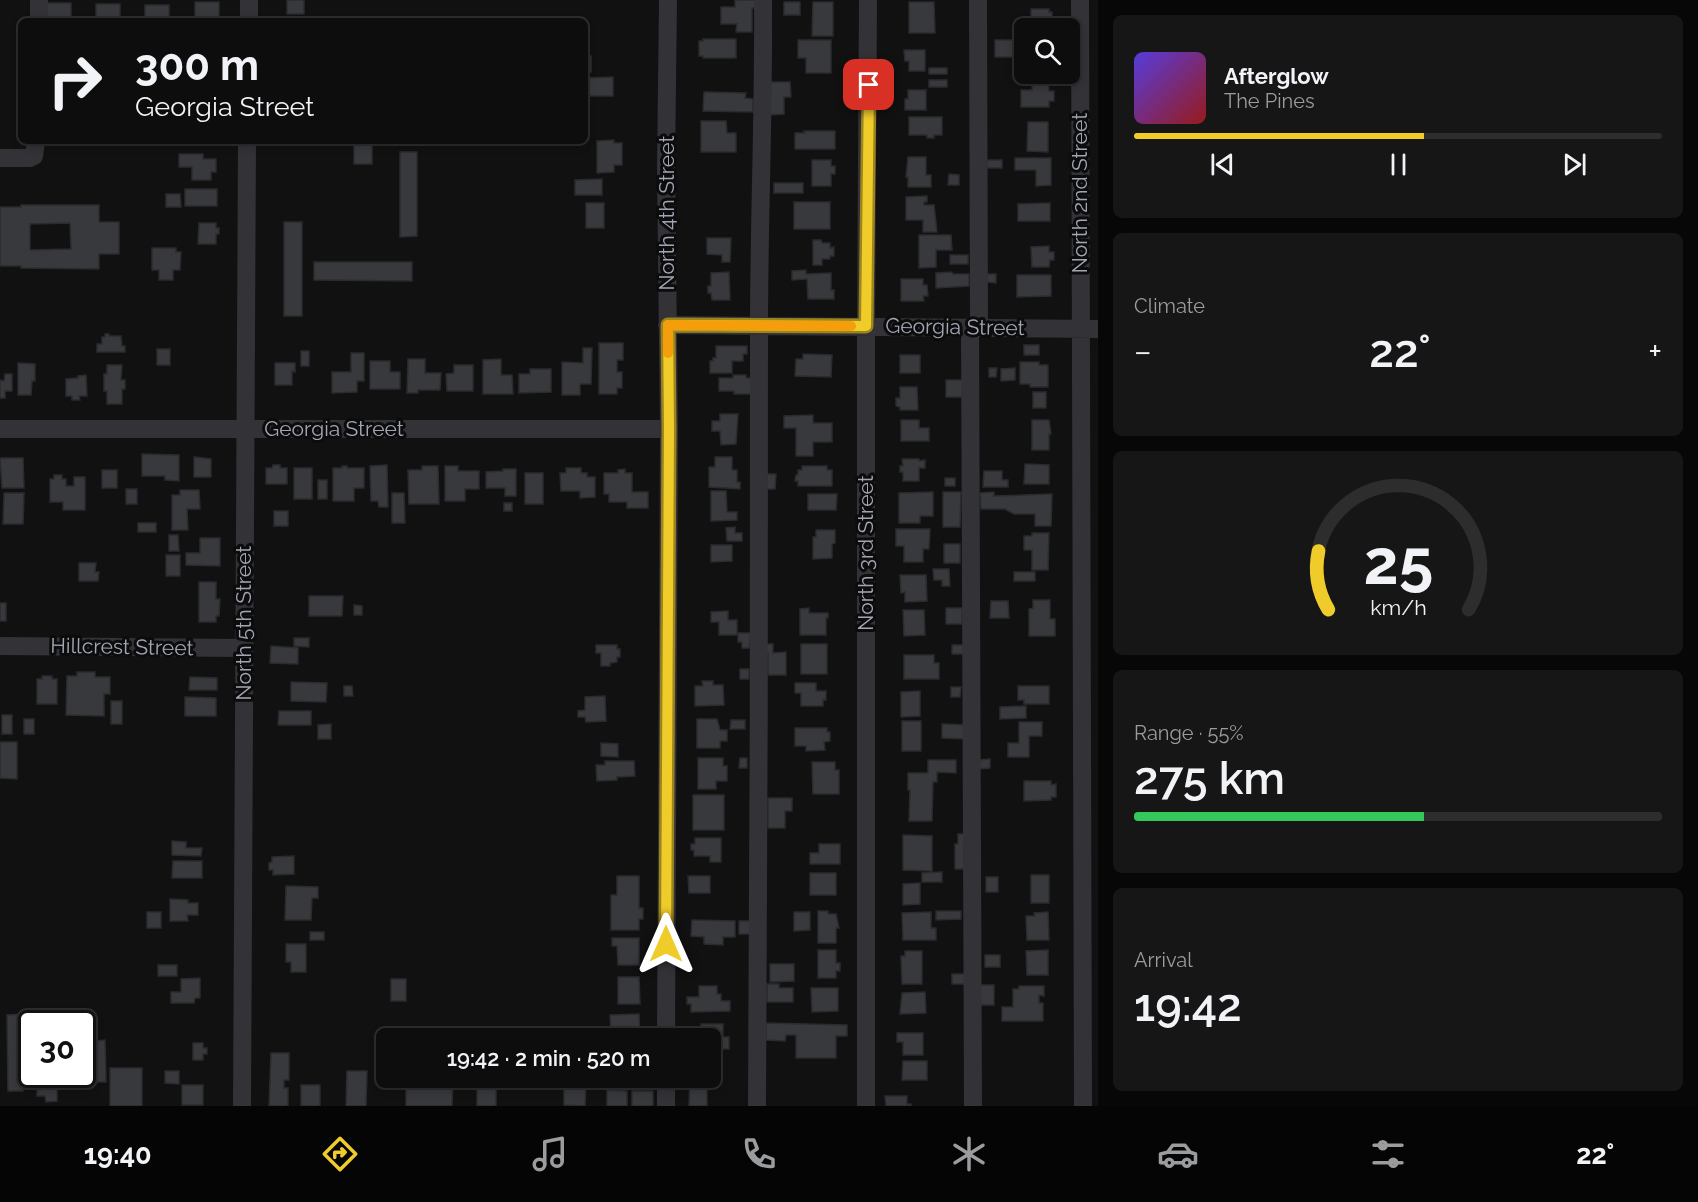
<!DOCTYPE html>
<meta charset="utf-8">
<style>
:root{--surface:#0d0d0e;--page:#161617;--text:#f1f3f6;--muted:#9a9c9e;--line:#2d2d2e;--accent:#f0cc2b}
body{margin:0;font-family:Raleway,sans-serif;background:var(--page);color:var(--text);height:100vh;display:flex;flex-direction:column;font-size:22px;white-space:nowrap}
*{box-sizing:border-box;margin:0}
p{font-size:20px;color:var(--muted)}
.icon{flex:none;width:33px;height:33px;fill:none;stroke:currentColor;stroke-width:2;stroke-linecap:round;stroke-linejoin:round}
.map{position:relative;flex:1;overflow:hidden}
.side{display:flex;flex-direction:column;gap:15px;padding:15px;background:#070708;width:600px}
.side>*{flex:none}
.top-card{position:absolute;left:18px;top:18px;width:570px;height:126px;border-radius:9px;box-shadow:0 3px 9px #0003,0 0 0 2px var(--line);background:#0d0d0e;color:var(--text);overflow:hidden}
.fabs{position:absolute;left:1014px;top:18px;display:grid;gap:12px}
.fabs a{display:grid;place-items:center;width:66px;height:66px;border-radius:9px;background:var(--surface);box-shadow:0 3px 9px #0003,0 0 0 2px var(--line);font-size:30px}
.speed{position:absolute;left:18px;top:1010px;display:flex;gap:12px;font-size:30px;font-weight:700;text-align:center}
.speed>*{display:grid;place-content:center;width:78px;height:78px;border-radius:50%;background:var(--surface);box-shadow:0 3px 9px #0003,0 0 0 2px var(--line);line-height:1}
.speed .limit{border:3px solid #111;border-radius:9px;background:#fff;color:#111}
.pin{position:absolute;display:grid;place-items:center;width:51px;height:51px;color:#fff;margin:-26px;border-radius:12px;box-shadow:0 3px 9px #0006}
.me{position:absolute;width:66px;margin:-33px;rotate:0deg;stroke-linejoin:round;filter:drop-shadow(0 0 4px #0008)}
.turn{display:flex;align-items:center;gap:21px;height:126px;padding:0 18px;font-size:27px}
.turn .icon{width:78px;height:78px;stroke-width:2.5}
.turn b{display:block;font-size:42px;line-height:51px}
.big{font-size:45px;font-weight:600;line-height:1.1}
.side .tile{flex:1;display:flex;flex-direction:column;justify-content:center;gap:9px;min-width:0;padding:0 21px;border-radius:9px;background:var(--page)}
.side .dial{align-items:center;gap:0}
.dial svg{height:156px;overflow:visible;fill:none;stroke:var(--line);stroke-width:7;stroke-linecap:round;text-anchor:middle}
.dial text{fill:var(--text);stroke:none}
.song{display:flex;align-items:center;gap:18px}
.cover{width:72px;height:72px;border-radius:9px;background:linear-gradient(135deg,hsl(250 70% 55%),hsl(0 70% 35%))}
.played{height:6px;border-radius:3px;background:linear-gradient(90deg,var(--accent) 55%,var(--line) 55%)}
.keys{display:flex;justify-content:space-around;direction:ltr}
.heat{display:flex;justify-content:space-between;align-items:center;font-size:33px;direction:ltr}
.charge{height:9px;border-radius:4px;background:linear-gradient(90deg,#34c759 55%,var(--line) 0)}
.trip{position:absolute;left:376px;top:1028px;width:345px;height:60px;border-radius:9px;background:var(--surface);box-shadow:0 3px 9px #0003,0 0 0 2px var(--line);font-weight:600;line-height:60px;text-align:center}
.tabs{display:flex;height:96px;justify-content:space-around;align-items:center;background:#050506;color:var(--muted)}
.tabs .icon{width:42px;height:42px}
.tabs .active{color:var(--accent)}
.tabs b{font-size:27px;color:var(--text)}
main{display:flex;flex:1;min-height:0}
.map>svg:first-child{display:block}
.building{fill:#38393d;stroke:#2b2b2e;stroke-width:1.5;fill-rule:evenodd}
.lines{fill:none;stroke-linecap:round;stroke-linejoin:round}
.minor{stroke:#323237;stroke-width:18}
.route-casing{stroke:#9c851c;stroke-width:15}
.route{stroke:#f0cc2b;stroke-width:10}
.slow{stroke:#f59e0b;stroke-width:10}
.labels{text-anchor:middle;stroke-width:6;stroke-linejoin:round;paint-order:stroke}
.street-label{font-size:21px;fill:#a2a5b3;stroke:#0c0c0d}
</style>
<main>
<div class="map">
<svg width="1098" height="1106" viewBox="0 0 1098 1106">
<rect width="100%" height="100%" fill="#111112"/>
<path class="building" d="M287,0H304V14H287Z
M735,0H755V8H752V32H736L737,24H721V7H735Z
M195,2H219V21H195Z
M784,2H800V15H784Z
M813,2H833V36H812Z
M909,2H934L935,33H909Z
M47,3H71V21H47Z
M96,4H120V21H96Z
M145,5H169V21H145Z
M1031,9H1049V12H1052V21H1049V28H1031Z
M703,39H736V58H703V56H699V41H703Z
M798,40H831V73H806V58H798Z
M995,40H1014V57H995Z
M904,50H925V71H909V61H905Z
M585,56H591V72H585Z
M929,68H947V74H929Z
M613,77V96H585V78Z
M929,80H947V87H929Z
M1048,80L1049,91H1054V101H1049V107H1021V90H1032V81Z
M769,82H790L791,97H784V114L769,115Z
M908,90H926V110H905V99H908Z
M704,92L746,93L745,98L753,99V112L703,111Z
M909,117H942V135H934V138H927V135H909Z
M701,121H726L727,133H736V152H701Z
M1028,122H1048V152L1027,151Z
M804,131H835V149H795V133H805Z
M614,140V143H622V165H614V172L597,173V141Z
M354,141H372V164H354Z
M400,152H417V236L400,237Z
M179,154H203V159H216V172H211V180H192V167H179Z
M908,157H926V175H931V187H908V177H906Z
M1015,158H1051V185L1036,186V170H1015Z
M812,160H831V166H835V174H831V186H812Z
M987,160H1002V168H987Z
M949,174L959,175V185H948Z
M602,179V195H575V180Z
M774,183H803V193H774Z
M185,189H217V206H185Z
M166,194H180L181,207H166Z
M927,196V202H924V205H934L937,232H923V220H906V197Z
M794,202H830V229H794Z
M586,203H604V228H586Z
M1050,203V221H1018V204Z
M21,205H99V222H119V254H99V269L21,268V266H0V207H21ZM70,223L71,249L30,250V224Z
M284,222H302V316H284Z
M199,223H216V228H219V234H216V244H198Z
M919,235H951L952,250H936V267L919,268Z
M707,238H731L730,262H722V255L707,254Z
M813,240H821L822,243H830V248L834,247V256H830V259H822V265H813Z
M1049,246V252H1054V260H1050L1049,267H1032L1031,247Z
M152,248H176V252H181L180,270H173V280H159V270H152Z
M950,255H968V264H950Z
M314,262H412V281L314,280Z
M806,270V274L831,273V290H834V299H808L807,279L792,280V271Z
M729,272L730,300H712L711,293H708V286H711V273Z
M952,272L953,274H969V286L936,288V273Z
M987,274H996V283L987,282Z
M1017,275H1051V296L1017,297Z
M901,279H923V285H927L928,296H923L924,301H901Z
M105,334H109V336H121L122,346H125V352H97V344H102V337H105Z
M599,343H623V360H617V372H622V388H617V394H599Z
M1024,345H1039V355H1024Z
M716,346H747V354H743V361H732V373H710V361H713V358H716Z
M583,348H592L591,384H580V395H562V362L583,363Z
M157,349H170V365H157Z
M301,351H309V366H301Z
M351,353H364V381H357V392L332,393V372H351Z
M803,354L832,355L831,377L795,376L796,359H803Z
M900,355H920V373H900Z
M408,359H425V373H441L440,390H418V393H407Z
M501,359V375H512L513,394H483V360Z
M370,361H390V372H400V389H370Z
M1020,362H1039V365H1048V387H1030V384H1020Z
M18,363L35,364V381H32L31,395H18Z
M275,363H295V372L292,371V385H275Z
M107,365H122L121,380H125V389H122V404H107V391H104V374H107Z
M454,365H473V391H447L446,374L454,373Z
M989,368H997L996,377H989Z
M1015,368V380L1001,381V369Z
M530,369H551V392L519,393V374H530Z
M5,374H12V391H5V398H0V380L4,381Z
M86,375L87,396H79L80,400H72V396H66V379L78,378V376Z
M733,375H746V378H753V394H734V391H719V378H733Z
M946,380H964V397H946Z
M900,387H917L918,410H900V407L896,406V398H900Z
M1033,392H1046V408H1033Z
M720,414H738L736,444L721,445L720,431H712V421H720Z
M813,415V423H832V442H813V456H796V428H784V416Z
M901,420H919V428H929V441H901Z
M1032,420H1049L1051,434H1049V450H1032Z
M142,454L179,455V481L165,480V476H142Z
M194,457L211,459V477H194Z
M715,457H732V470H737V482H740V489L709,487V467H715Z
M0,458H23L24,488H2Z
M902,459H919V461L925,460V468H919V481H903V472H900V466H903Z
M1025,464L1049,465V484H1024Z
M273,465H280V468H287V484H266V468H272Z
M387,465L388,507H379L378,501H371L370,466Z
M342,466H347V468H364V488H354V501H333V468H342Z
M422,466H438L439,504H409L408,470H422Z
M445,466H458V471H479V489H465V501H445Z
M802,466H827V470H832V486H798V481H795L796,475H798V470H802Z
M294,468H312V499H294Z
M566,468H581V473H587V477H595V497L580,498V491H561L560,473H566Z
M503,469H516V496H505V488H486V472L503,471Z
M625,469V473H632V492H648V508H627V502H609V494H604V473H618V470Z
M102,470H117V488H102Z
M984,471H1002V480H1008V487H983Z
M525,473H543V504H525Z
M765,474H776L775,489H764Z
M54,475H62V479H66V486H74V477H85V510H63V502H50V479H54Z
M945,478H955V486H945Z
M318,480H327V499H318Z
M126,489H137V504H126Z
M180,490H199L200,509H187L188,530H172V495H180Z
M711,491H726L727,512H737V520L711,521Z
M933,492V516H920V523H899V493Z
M943,492H961L960,527H943Z
M994,492V496L1052,494L1051,526H1035V514H1014L1005,509H981L980,493Z
M4,493H24L23,524H3Z
M392,493H404L405,523H392Z
M808,494H837L836,510H808Z
M504,503H512V511H504Z
M274,511H288V526H274Z
M138,523H156V532H138Z
M735,527V533H742V541H727L726,528Z
M896,529H930L929,549H923V562H904V546H896Z
M816,530H835V543L832,544V558L813,559V537H816Z
M1032,533H1049L1048,570H1032V550H1024V536H1032Z
M169,535H178L179,551H169Z
M200,538H220V566L186,565V553H200Z
M944,544H960V563H944Z
M711,545H732V561L711,562Z
M166,555H180V576H166Z
M79,563H96L95,572H99L98,581H79Z
M933,569H949L950,586H942V580H934Z
M1014,572H1035V581H1014Z
M900,575H926L927,601L905,602V592L901,593Z
M199,582H216V599H220L219,616H216V622H199Z
M309,596H343L342,616H309Z
M1033,600H1050V619H1055V636H1029V609L1033,608Z
M991,601H1008L1009,618H990Z
M0,603H6V621H0Z
M354,605L362,606V615H354Z
M809,608V613H828V618H826V635H800V609Z
M946,608H962V624H946Z
M903,610H924L925,635L904,636Z
M728,611V620H737V635H719V622H711V612Z
M738,633H751L749,648H742V642H738Z
M294,638H309V647L294,646Z
M764,644H773V653L786,652V675H768V653H764Z
M801,644H827V674H801Z
M596,645H617V649H620V657H617V662L610,663V666H601V653H596Z
M952,645H964V654H952Z
M271,646L298,648V664L270,663Z
M904,655H934V663H939V679H904Z
M740,669H749V679H740Z
M77,672H95V677H110V694H104V716L66,715L67,676H77Z
M42,676H52V679H57V704H37V679H42Z
M190,677L217,678V690H189Z
M702,681H713V685H723L724,705L695,706V686H703Z
M291,682L327,683L326,702L291,701Z
M795,683H816V691H826V700H823V706H801V693H795Z
M344,686H352L353,696H344Z
M1018,686H1049V704H1024V700H1018Z
M951,687H961L960,697H951Z
M920,691V716L901,717V692Z
M605,696L606,721L586,722L585,717H578V711L585,710V697Z
M185,697L216,698V716H185Z
M111,701H122V724H111Z
M1026,706V718L1000,719V707Z
M279,711H311V725H278Z
M2,715H12V734H2Z
M24,719H34V734H24Z
M697,719H717L720,730H727V741H720V748H697Z
M731,720H745V729H730Z
M902,721H921V751H902Z
M1019,722H1042V736H1029V757H1008V743H1019Z
M331,724V739H318V725Z
M942,724L967,725L966,739L942,738Z
M795,728H827V732H830V741L824,742L825,750L806,751V746H795Z
M0,742H17V779L0,778Z
M601,743L618,744V757L601,756Z
M698,758H723V766H727V781H716V789H698Z
M740,758H747V768H739Z
M990,759V768L979,769V760Z
M928,760H956V773L937,772V782H933L932,821H909L910,790H908V773H928Z
M605,761H634L635,776L617,777V780L597,781L596,765H605Z
M812,762H835V770H839V794H813Z
M1024,781H1051V785L1056,784V797H1051V800L1024,801Z
M693,795H724V830H693Z
M768,798H792V811H785V828H768Z
M958,834H967V869H955V844H958Z
M903,835L932,836V871L903,870Z
M695,838H721V862H710V856H694V850H691V844H695Z
M172,841L186,842V848H202L201,856L172,855Z
M819,844H840V864H810V853H819Z
M294,856V874L273,875V870H269V863L272,862V857Z
M173,861H202V878H172Z
M942,872V882H922V873Z
M810,873H836V895H810Z
M1031,875H1049V903H1031Z
M617,876H639V908H643V919H639V930H611V895H617Z
M688,876H710V893H689Z
M986,877H998V892H986Z
M920,883V904L903,905V884Z
M286,886L318,887V898H312L311,920H285Z
M170,899L188,900V903H198V915H187L188,921H170Z
M818,911H828V914H836L839,928H836V943H818Z
M936,911H961V919L936,920Z
M147,912H161V928H147Z
M794,912H810V930L794,931Z
M931,912V928H936V940H903L902,913Z
M1048,912L1049,940H1027L1026,916H1035L1034,913Z
M692,920L735,921V937H723V945L704,944V937L691,936Z
M739,921H750V934H739Z
M310,932H324V940H310Z
M612,938H639V965H618L617,946H612Z
M286,944H306V972H291V962H286Z
M818,950H836V963H840V971H836V978H818Z
M1048,950V975H1027L1026,951Z
M905,951H922V984H902L901,956H905Z
M985,955H1000V967H985Z
M770,964H794V981L770,982Z
M158,965H177V976H158Z
M952,974H965V984H952Z
M618,977H639L640,1004H618Z
M200,978V998H195L194,1003H171V992H181V979Z
M391,979H406V1001H391Z
M767,984H779V988H793V1002H767Z
M980,985H994V1005H980Z
M699,986H717V994H721V1001H730V1011L691,1012V1004H687V997H699Z
M1019,986H1044V996L1039,995V1003H1043V1021H1002V1007H1013V989H1019Z
M811,988H838V1011L812,1012Z
M925,992L926,1013L900,1014L902,993Z
M22,1014L23,1091H8L7,1015Z
M639,1014L640,1038H611L610,1015Z
M766,1023L847,1025V1036H836V1058H796V1035H786L785,1041L766,1040Z
M701,1024H723V1037H729V1049H711V1038H701Z
M897,1033H923V1055H903V1042H897Z
M105,1040L106,1082H97L95,1041Z
M193,1043H203V1048H207V1054H203V1060H193Z
M271,1053H289V1080H284V1088H288V1106H269Z
M903,1061H927V1080H902Z
M110,1068H142V1106H110Z
M165,1071H179V1084L165,1083Z
M347,1071H367L366,1106H346Z
M45,1074H56L57,1079H74V1086H57V1101L46,1102L45,1096H37V1087H45Z
M406,1077H453L452,1106H406Z
M617,1077H638V1081H617Z
M690,1077H707V1106H689Z
M564,1079H586L585,1106L564,1105Z
M182,1085H203V1105H182Z
M301,1085H320V1106H301Z
M486,1085H496V1106H477V1089H486Z
M607,1090L627,1091V1106H607Z
M632,1091H653V1106H632Z
M885,1096H907V1104H911V1106H886Z"/>
<g class="lines">
<path class="minor" d="M39,0V21
M978,0L979,327
M1080,0L1083,1106
M249,21V0
M0,158H30L34,156L36,141
M667,325L1098,329
M970,327L973,1106
M0,429H669
M0,646L244,648
M666,1038L669,429L666,168L668,0
M242,1106L247,141
M666,1106V1077
M757,1106C760,847 758,587 759,328C759,219 764,109 763,0
M866,1106V326L868,0"/>
</g>
<g class="lines">
<defs>
<path id="route" d="M666,944L669,429L668,325L866,326L869,85"/>
</defs>
<use href="#route" class="route-casing"/>
<use href="#route" class="route"/>
<path class="slow" d="M668,353V325L851,326"/>
</g>
<g class="labels">
<g class="street-label">
<text transform="translate(1080 193) rotate(-90)" y="7">North 2nd Street</text>
<text transform="translate(667 213) rotate(-90)" y="7">North 4th Street</text>
<text transform="translate(955 327) rotate(1)" y="7">Georgia Street</text>
<text x="334" y="436">Georgia Street</text>
<text transform="translate(866 553) rotate(-90)" y="7">North 3rd Street</text>
<text transform="translate(244 623) rotate(-90)" y="7">North 5th Street</text>
<text transform="translate(122 647) rotate(1)" y="7">Hillcrest Street</text>
</g>
</g>
</svg>
<div class="fabs">
<a><svg class="icon" aria-label="search" viewBox="0 0 24 24"><circle cx="10" cy="10" r="6"/><path d="M15 15l6 6"/></svg></a>
</div>
<div class="speed"><div class="limit">30</div></div>
<div class="pin" style="left:869px;top:85px;background:#d93025"><svg class="icon" aria-label="arrive" viewBox="0 0 24 24"><path d="M6 21V4h12l-3 4 3 4H6"/></svg></div>
<svg class="me" style="left:666px;top:944px" viewBox="-20 -20 40 40"><path d="M0-17L14 15 0 8-14 15z" fill="#f0cc2b" stroke="#fff" stroke-width="4"/></svg>
<div class="trip">19:42 · 2 min · 520 m</div>
<div class="top-card">
<div class="turn"><svg class="icon" aria-label="right" viewBox="0 0 24 24"><path d="M7 20v-9h11M14 6l5 5-5 5"/></svg><div><b>300 m</b>Georgia Street</div></div>
</div>
</div>
<section class="side">
<div class="tile">
<div class="song"><i class="cover"></i><div><b>Afterglow</b><p>The Pines</p></div></div>
<div class="played"></div>
<div class="keys"><svg class="icon" aria-label="previous" viewBox="0 0 24 24"><path d="M18 5L8 12l10 7zM5 5v14"/></svg><svg class="icon" aria-label="pause" viewBox="0 0 24 24"><path d="M8 5v14M16 5v14"/></svg><svg class="icon" aria-label="next" viewBox="0 0 24 24"><path d="M6 5l10 7-10 7zM19 5v14"/></svg></div>
</div>
<div class="tile"><p>Climate</p>
<div class="heat"><a>−</a><b class="big">22°</b><a>+</a></div>
</div>
<div class="tile dial"><svg viewBox="0 0 100 80">
<path d="M14 69A42 42 0 1 1 86 69"/>
<path d="M14 69A42 42 0 0 1 9 39" stroke="#f0cc2b"/>
<text x="50" y="56" font-size="32" font-weight="700">25</text>
<text x="50" y="72" font-size="11">km/h</text>
</svg></div>
<div class="tile"><p>Range · 55%</p><b class="big">275 km</b><div class="charge"></div></div>
<div class="tile"><p>Arrival</p><b class="big">19:42</b></div>
</section>
</main>
<nav class="tabs">
<b>19:40</b>
<svg class="icon active" aria-label="directions" viewBox="0 0 24 24"><path d="M12 3l9 9-9 9-9-9zM9 14v-3h6M13 9l2 2-2 2"/></svg>
<svg class="icon" aria-label="music" viewBox="0 0 24 24"><path d="M9 18V5l10-2v13"/><circle cx="6" cy="18" r="3"/><circle cx="16" cy="16" r="3"/></svg>
<svg class="icon" aria-label="phone" viewBox="0 0 24 24"><path d="M5 4h4l2 5-3 2q2 4 5 5l2-3 5 2v4C11 20 4 13 5 4z"/></svg>
<svg class="icon" aria-label="climate" viewBox="0 0 24 24"><path d="M12 3v18M4 7l16 10M4 17L20 7"/></svg>
<svg class="icon" aria-label="car" viewBox="0 0 24 24"><path d="M5 17H2v-5l4-1 3-4h7l3 4 3 1v5h-3M9 17h6M6 11h13"/><circle cx="7" cy="17" r="2"/><circle cx="17" cy="17" r="2"/></svg>
<svg class="icon" aria-label="filters" viewBox="0 0 24 24"><path d="M4 7h16M4 17h16"/><circle cx="9" cy="7" r="2"/><circle cx="15" cy="17" r="2"/></svg>
<b>22°</b>
</nav>
